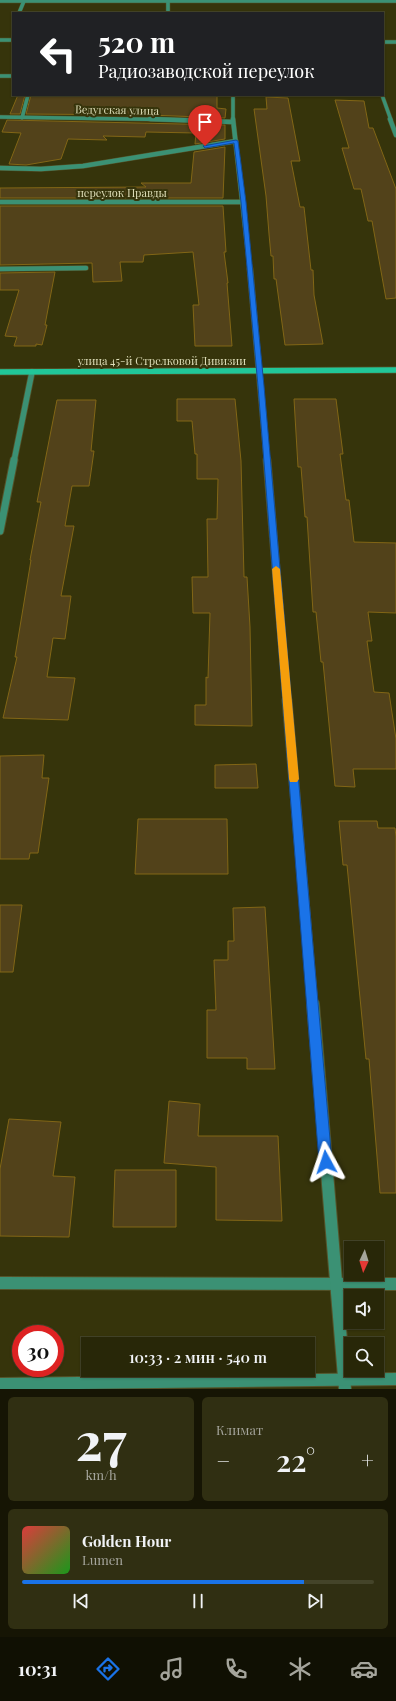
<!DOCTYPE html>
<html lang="ru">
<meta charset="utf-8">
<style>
:root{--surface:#282708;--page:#302f12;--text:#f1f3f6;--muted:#a5a59c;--line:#444429;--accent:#1a73e8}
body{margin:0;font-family:"Playfair Display",serif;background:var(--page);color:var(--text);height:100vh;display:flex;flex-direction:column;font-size:15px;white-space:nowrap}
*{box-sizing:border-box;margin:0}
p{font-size:13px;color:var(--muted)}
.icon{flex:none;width:22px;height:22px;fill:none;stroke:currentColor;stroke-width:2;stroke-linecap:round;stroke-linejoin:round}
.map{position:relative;height:1389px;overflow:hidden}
.panel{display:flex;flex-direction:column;gap:8px;padding:8px;background:#161504;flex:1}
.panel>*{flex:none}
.banner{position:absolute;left:12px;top:12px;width:372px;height:84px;border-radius:0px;box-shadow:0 1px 3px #0004,0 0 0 1px var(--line);background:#202124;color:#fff;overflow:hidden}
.needle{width:26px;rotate:184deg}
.tools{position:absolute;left:344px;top:1241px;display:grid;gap:8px}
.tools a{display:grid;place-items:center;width:40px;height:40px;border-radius:0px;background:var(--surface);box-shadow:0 1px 3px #0004,0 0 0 1px var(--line);font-size:20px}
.speed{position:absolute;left:12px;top:1325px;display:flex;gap:8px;font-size:20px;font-weight:700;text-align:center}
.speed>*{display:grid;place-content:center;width:52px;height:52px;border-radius:50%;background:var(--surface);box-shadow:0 1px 3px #0004,0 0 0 1px var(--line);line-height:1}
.speed .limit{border:6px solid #d22;background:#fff;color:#111}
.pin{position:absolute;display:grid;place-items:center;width:34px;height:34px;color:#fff;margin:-41px -17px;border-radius:50% 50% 50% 0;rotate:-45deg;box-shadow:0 0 4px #0007}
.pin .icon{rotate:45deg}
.me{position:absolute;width:44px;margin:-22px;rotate:355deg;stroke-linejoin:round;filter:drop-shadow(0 0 3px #0008)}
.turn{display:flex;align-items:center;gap:14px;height:84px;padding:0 20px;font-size:18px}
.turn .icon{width:52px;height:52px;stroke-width:2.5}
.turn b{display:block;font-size:28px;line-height:34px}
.big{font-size:30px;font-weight:600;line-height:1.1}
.panel .tile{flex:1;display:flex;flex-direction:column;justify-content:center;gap:6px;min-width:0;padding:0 14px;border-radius:6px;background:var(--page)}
.panel .dial{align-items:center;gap:0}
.dial b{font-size:52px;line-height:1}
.song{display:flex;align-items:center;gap:12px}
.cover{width:48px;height:48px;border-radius:6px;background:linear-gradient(135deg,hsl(0 70% 55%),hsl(120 70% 35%))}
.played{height:4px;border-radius:2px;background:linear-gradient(90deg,var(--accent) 80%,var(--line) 80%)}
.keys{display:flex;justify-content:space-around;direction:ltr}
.heat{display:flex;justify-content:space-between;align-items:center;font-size:22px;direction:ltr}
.panel .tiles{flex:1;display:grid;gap:8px;grid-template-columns:1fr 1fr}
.tile:last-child{grid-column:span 2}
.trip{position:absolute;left:81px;top:1337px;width:234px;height:40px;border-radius:0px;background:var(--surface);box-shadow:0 1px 3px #0004,0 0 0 1px var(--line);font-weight:600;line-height:40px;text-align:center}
.tab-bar{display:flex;height:64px;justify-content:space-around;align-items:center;background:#101003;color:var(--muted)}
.tab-bar .icon{width:28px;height:28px}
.tab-bar .on{color:var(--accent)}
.tab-bar b{font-size:18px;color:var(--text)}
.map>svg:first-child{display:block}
.building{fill:#52421a;stroke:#826616}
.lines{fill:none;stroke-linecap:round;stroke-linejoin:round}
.service-far1-casing{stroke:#54532a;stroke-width:4.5}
.service-casing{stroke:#54532a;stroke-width:14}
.minor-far5-casing{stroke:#54532a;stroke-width:4.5}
.minor-far4-casing{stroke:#54532a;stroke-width:5.5}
.minor-far3-casing{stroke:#54532a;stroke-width:7}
.minor-far2-casing{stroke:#54532a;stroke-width:9}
.minor-far1-casing{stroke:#54532a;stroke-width:11}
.minor-casing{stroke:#54532a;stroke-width:14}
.tertiary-far1-casing{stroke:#54532a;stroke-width:4.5}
.tertiary-casing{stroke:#54532a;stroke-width:14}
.secondary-casing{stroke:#54532a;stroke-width:7}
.service-far1{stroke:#3b9174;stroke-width:3.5}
.service{stroke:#3b9174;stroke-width:12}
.minor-far5{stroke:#3b9174;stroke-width:3.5}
.minor-far4{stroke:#3b9174;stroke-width:4.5}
.minor-far3{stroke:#3b9174;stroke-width:5.5}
.minor-far2{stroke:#3b9174;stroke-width:7}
.minor-far1{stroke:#3b9174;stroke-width:9}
.minor{stroke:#3b9174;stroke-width:12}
.tertiary-far1{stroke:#3b9174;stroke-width:3.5}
.tertiary{stroke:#3b9174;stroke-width:12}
.secondary{stroke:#21c799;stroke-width:5.5}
.route{fill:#1a73e8;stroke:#114b97}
.slow{fill:#f59e0b}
.labels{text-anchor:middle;stroke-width:4;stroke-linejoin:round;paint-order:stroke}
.far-street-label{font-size:11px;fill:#dedeb9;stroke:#36340b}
</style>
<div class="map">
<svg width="396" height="1389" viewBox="0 0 396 1389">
<rect width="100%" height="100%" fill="#36340b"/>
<path class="building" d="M18,95H25L20,114H10Z
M31,95H217V108L226,109L225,118L150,115L26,114Z
M266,97L288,98L300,161H291L300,207H304L311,270H313L314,295L323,344L285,345L276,279H274L273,256H271L269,234L266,196L254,109H267Z
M335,100L364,101L369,128H373L396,189V298L386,299L372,221H368L361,189H354L342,148H349Z
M7,120L225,125V139L195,144L196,133L146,132L145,137L103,136L107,140L68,139L61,159L26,165L9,164L21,133L2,132Z
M225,147L223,198H0V188L146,187L141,183H191L194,152Z
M0,206H223L226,252H224L228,283H227L232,346H195L193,305H199L193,252L144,255L143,262H120L122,281L93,282L92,263L0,265Z
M55,272L45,325H47L42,345L36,344V346H14L17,337L5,336L19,290H0V273Z
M177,399H235L241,461L244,577H247L250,627L252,726L195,725V705H206V677L208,678L210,613H193L192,577H208L207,519H217L218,479H197V454H195L192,421H177Z
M294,399H336L343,454H340L346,500H349L354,542L396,543V613L368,612L372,641H367L374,692L389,693L396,739V769H353L355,787L335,786L323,662H321L316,612H313L307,517H305L301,467H298Z
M57,400H96L91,451H94L89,486H72L65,526H74L61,596H71L65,639L53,638L47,677L75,678L68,720L3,718L17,657H15L31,560H30L41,502H37Z
M44,755L42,778H49L38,853H30L29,859H0V756Z
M256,764L258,788H215V765Z
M138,819H227L228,874H135Z
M339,821H377L378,828H395L396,837V1193H380L369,1059H366L347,865H343Z
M0,905H22L13,972H0Z
M265,907L275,1069H247V1058H207V1010H216L214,960H228V941H234L233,908Z
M169,1101L200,1104L198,1136H278L282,1221L216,1220V1167L164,1163Z
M9,1119L61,1122L53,1176L75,1177L69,1237L0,1236V1169Z
M115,1170H176V1227H113Z"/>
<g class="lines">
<defs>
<path id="service-far1" d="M168,1V13
M19,13L24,1
M0,76H13"/>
<path id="service" d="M0,1283L396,1284"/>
<path id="minor-far5" d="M0,40H13
M383,42H396
M233,95V120
M382,95L391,120
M0,117L194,120
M22,118L28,95"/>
<path id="minor-far4" d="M150,119L233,122
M233,119L250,270
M390,119L396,135
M0,168L41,169L83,166L236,141
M0,202H243
M0,269L86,268"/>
<path id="minor-far3" d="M250,269L267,461
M14,461L32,372"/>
<path id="minor-far2" d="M267,460L287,701
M0,531L14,460"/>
<path id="minor-far1" d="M287,700L313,1005"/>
<path id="minor" d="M313,1004L345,1389"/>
<path id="tertiary-far1" d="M0,1H396"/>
<path id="tertiary" d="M0,1384L396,1379"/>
<path id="secondary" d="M0,372L396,370"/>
</defs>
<use href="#service-far1" class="service-far1-casing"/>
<use href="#service" class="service-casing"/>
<use href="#minor-far5" class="minor-far5-casing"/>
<use href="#minor-far4" class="minor-far4-casing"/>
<use href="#minor-far3" class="minor-far3-casing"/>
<use href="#minor-far2" class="minor-far2-casing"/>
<use href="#minor-far1" class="minor-far1-casing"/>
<use href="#minor" class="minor-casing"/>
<use href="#tertiary-far1" class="tertiary-far1-casing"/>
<use href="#tertiary" class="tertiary-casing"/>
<use href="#secondary" class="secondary-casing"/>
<use href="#service-far1" class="service-far1"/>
<use href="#service" class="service"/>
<use href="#minor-far5" class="minor-far5"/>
<use href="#minor-far4" class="minor-far4"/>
<use href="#minor-far3" class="minor-far3"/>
<use href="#minor-far2" class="minor-far2"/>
<use href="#minor-far1" class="minor-far1"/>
<use href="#minor" class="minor"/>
<use href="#tertiary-far1" class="tertiary-far1"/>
<use href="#tertiary" class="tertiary"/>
<use href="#secondary" class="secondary"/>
</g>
<path class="route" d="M236,140L238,141L246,202L264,386L332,1162L330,1166L326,1168L321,1166L319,1162L258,386L241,202L234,143L205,148L203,146Z"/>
<path class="slow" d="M276,566L280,569L299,779L297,782H290L289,779L272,569Z"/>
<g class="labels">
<g class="far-street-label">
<text transform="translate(117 110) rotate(1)" y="4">Ведугская улица</text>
<text x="122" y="197">переулок Правды</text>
<text x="162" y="365">улица 45-й Стрелковой Дивизии</text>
</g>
</g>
</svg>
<div class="tools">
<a><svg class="needle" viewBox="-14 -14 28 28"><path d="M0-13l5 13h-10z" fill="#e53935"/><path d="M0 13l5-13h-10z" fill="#a5a59c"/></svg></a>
<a><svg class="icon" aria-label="sound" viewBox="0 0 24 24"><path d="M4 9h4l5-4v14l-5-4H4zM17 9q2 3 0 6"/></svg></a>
<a><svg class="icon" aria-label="search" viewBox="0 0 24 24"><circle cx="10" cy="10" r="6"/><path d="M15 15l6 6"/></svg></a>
</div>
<div class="speed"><div class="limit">30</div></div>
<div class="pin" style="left:205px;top:146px;background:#d93025"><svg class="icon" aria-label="arrive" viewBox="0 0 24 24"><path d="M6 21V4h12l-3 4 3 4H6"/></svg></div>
<svg class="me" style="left:326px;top:1162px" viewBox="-20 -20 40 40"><path d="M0-17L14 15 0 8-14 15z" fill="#1a73e8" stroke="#fff" stroke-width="4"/></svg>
<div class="trip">10:33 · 2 мин · 540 m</div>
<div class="banner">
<div class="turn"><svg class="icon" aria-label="left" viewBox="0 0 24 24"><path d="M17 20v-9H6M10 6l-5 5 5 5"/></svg><div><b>520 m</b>Радиозаводской переулок</div></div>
</div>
</div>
<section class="panel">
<div class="tiles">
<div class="tile dial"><b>27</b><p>km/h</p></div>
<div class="tile"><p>Климат</p>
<div class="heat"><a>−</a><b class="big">22°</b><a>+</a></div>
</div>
<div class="tile">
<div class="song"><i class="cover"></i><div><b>Golden Hour</b><p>Lumen</p></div></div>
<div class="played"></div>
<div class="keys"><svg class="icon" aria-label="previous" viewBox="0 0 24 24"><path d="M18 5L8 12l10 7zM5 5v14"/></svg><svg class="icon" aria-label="pause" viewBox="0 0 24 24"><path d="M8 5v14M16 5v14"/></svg><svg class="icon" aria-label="next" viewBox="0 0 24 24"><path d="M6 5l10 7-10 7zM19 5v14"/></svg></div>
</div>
</div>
</section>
<nav class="tab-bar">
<b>10:31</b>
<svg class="icon on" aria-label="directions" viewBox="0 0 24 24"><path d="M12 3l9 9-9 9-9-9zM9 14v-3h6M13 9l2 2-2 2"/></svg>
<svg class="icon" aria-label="music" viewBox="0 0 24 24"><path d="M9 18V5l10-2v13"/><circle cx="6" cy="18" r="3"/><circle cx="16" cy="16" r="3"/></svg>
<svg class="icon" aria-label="phone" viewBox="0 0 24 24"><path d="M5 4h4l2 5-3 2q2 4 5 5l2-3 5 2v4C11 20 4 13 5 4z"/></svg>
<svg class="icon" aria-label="climate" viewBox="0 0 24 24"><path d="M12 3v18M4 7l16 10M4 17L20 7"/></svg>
<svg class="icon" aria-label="car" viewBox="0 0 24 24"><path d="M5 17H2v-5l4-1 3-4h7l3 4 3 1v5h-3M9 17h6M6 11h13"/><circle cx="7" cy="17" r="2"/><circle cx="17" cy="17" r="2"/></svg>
</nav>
